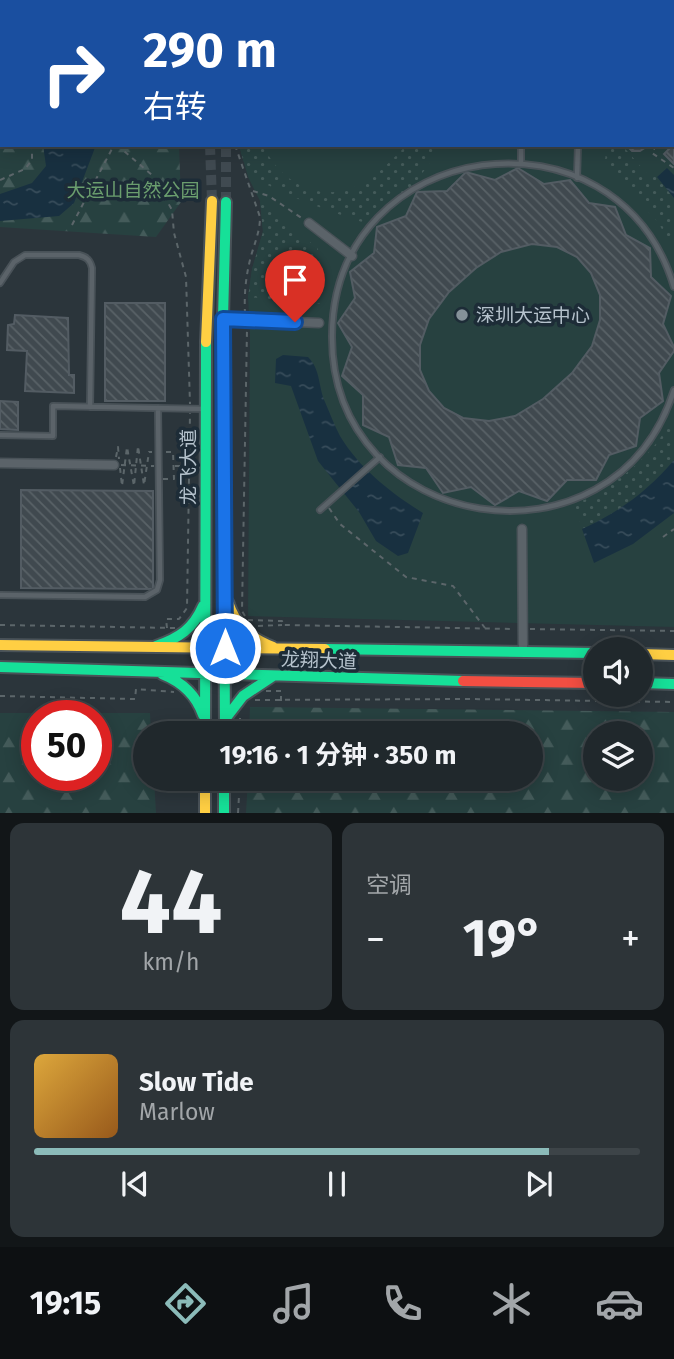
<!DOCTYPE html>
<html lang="zh">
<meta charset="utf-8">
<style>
:root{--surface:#20282c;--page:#2d3438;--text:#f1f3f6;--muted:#a2a6a9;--line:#3d4448;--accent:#8bbbb9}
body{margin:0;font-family:"Fira Sans","Noto Sans SC",sans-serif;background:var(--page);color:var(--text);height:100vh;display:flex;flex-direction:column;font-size:26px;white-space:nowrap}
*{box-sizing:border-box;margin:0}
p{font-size:23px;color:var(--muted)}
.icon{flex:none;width:38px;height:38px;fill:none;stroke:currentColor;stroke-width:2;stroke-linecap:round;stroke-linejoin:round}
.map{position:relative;height:813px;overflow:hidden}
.sheet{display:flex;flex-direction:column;gap:10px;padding:10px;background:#121618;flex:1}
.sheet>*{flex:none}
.top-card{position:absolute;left:0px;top:0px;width:676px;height:147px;box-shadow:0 4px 18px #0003,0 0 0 2px var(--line);background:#1a4fa0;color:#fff;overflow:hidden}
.controls{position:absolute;left:583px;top:637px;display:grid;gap:14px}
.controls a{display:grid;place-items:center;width:70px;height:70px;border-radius:50%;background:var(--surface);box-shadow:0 4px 18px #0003,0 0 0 2px var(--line);font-size:35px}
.speed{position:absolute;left:21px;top:700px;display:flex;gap:14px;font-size:35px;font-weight:700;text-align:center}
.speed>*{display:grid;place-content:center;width:91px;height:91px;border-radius:50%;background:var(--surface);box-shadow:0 4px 18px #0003,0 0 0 2px var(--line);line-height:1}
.speed .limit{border:10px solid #d22;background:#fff;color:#111}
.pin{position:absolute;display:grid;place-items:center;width:60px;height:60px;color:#fff;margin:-72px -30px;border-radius:50% 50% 50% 0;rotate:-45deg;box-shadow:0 0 7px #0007}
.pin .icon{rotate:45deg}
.me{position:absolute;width:77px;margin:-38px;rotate:0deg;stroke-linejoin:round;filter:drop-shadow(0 0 5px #0008)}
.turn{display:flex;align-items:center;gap:24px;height:147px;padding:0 28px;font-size:32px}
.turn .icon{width:91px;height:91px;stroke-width:2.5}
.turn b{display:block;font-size:49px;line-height:60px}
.big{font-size:52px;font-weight:700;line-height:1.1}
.sheet .card{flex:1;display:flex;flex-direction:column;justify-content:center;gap:10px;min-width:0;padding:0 24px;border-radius:14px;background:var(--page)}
.sheet .dial{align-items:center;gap:0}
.dial b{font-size:91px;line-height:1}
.song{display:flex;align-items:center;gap:21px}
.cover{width:84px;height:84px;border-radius:10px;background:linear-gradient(135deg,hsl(40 70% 55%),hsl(30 70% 35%))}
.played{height:7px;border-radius:4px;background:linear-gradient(90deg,var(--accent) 85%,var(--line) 85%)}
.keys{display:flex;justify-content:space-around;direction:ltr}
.heat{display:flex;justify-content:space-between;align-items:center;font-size:38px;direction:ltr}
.sheet .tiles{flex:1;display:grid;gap:10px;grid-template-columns:1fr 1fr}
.card:last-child{grid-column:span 2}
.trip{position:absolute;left:133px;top:721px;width:410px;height:70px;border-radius:35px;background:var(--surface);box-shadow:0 4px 18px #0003,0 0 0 2px var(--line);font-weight:700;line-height:70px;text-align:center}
.menu{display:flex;height:112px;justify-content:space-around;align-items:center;background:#0d1012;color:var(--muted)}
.menu .icon{width:49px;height:49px}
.menu .current{color:var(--accent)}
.menu b{font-size:32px;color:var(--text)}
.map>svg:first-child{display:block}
.green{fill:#274140}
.forest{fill:url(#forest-firs);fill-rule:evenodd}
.garden{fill:url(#garden-dots)}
.water{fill:url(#water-ripples)}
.building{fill:url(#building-back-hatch);stroke:#535c63;stroke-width:2;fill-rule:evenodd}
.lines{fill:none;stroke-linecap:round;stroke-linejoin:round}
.secondary-tunnel{stroke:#404a51;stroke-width:10;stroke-dasharray:10 5;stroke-linecap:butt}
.lane-casing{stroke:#495258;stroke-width:8}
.street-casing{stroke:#495258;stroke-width:11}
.fast-casing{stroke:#495258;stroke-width:14}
.slow-casing{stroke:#495258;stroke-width:14}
.jam-casing{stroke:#495258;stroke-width:14}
.path{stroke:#5c666a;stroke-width:2;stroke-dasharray:5 5;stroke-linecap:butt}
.lane{stroke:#5b6369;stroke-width:4.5}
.street{stroke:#5b6369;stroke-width:8}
.fast{stroke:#16e098;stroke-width:10}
.slow{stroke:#ffcf43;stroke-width:10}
.jam{stroke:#f24e42;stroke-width:10}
.route-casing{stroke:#114b97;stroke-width:18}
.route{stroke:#1a73e8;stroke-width:12}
.poi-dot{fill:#859199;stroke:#1d2c37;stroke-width:2.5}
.labels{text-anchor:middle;stroke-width:7;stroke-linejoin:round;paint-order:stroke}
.park-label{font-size:19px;fill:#6b9e6e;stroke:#1d2c37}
.poi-label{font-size:19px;fill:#b5c2cc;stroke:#1d2c37;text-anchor:start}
.street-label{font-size:19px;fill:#b5c2cc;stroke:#1d2c37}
</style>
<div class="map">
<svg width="674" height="813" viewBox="0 0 674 813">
<defs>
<pattern id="forest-firs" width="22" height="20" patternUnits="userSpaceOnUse" patternTransform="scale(1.75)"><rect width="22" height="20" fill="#274140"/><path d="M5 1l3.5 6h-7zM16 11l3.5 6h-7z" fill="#445b5a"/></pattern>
<pattern id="garden-dots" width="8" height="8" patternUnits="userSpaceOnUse" patternTransform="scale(1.75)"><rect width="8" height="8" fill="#274140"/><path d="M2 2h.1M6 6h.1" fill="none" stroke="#445b5a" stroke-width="1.8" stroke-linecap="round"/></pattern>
<pattern id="water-ripples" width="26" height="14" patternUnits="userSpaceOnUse" patternTransform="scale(1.75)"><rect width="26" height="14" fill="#183040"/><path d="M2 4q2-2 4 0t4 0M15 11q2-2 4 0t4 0" fill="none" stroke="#374c5a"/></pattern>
<pattern id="building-back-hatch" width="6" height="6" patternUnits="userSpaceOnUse" patternTransform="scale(1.75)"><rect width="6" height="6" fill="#40494f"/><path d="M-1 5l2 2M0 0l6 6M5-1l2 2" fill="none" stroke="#596267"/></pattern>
</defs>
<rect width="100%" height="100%" fill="#2b353b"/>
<path class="green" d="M248,0H674V627L248,616L250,334L248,297L252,269L263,231L260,201L248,177L239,145H674V2H247Z"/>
<path class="forest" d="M0,0H175L2,2V145H179L181,202L156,237L0,227Z
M250,707L674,712V813H246L248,779H530V733H249ZM595,733H640V779H595Z
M0,713H150L151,733H145V779H154L156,813H0ZM37,716H96V775H37Z"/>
<path class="garden" d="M239,145H263C279,181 318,204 357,186C376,178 392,159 407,145H442L412,188L375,222L370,224C349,219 266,189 252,175C244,167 242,156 239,145Z
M607,145H622L648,175L657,177L674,198V249L657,221L608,169L605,160Z
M260,201L267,204L318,249L324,304L248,297L252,269L263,232Z
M674,415V460C648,491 619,512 582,529L574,505C616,485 653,458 674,415Z"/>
<path class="water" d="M43,145H96L74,203L59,216L0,221V194L32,183L46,166Z
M667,168L674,175V198L657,177Z
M283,355L308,357C321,370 318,386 325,402C330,413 334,425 340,436C360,469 391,493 423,513L408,553L398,556L376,541L359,512L318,461L291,386L275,383L276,359Z
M674,460V513L633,544L594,563L582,529C619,512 648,491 674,460Z"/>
<path class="building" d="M606,0H638V2Z
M674,144V164L664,154Z
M626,145H649L640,151H632Z
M518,168L544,184L570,180L589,203L615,207L626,235L650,248L651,277L671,296L663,324L674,347V351L659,373L663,401L640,418L636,446L609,455L596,480H567L547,501L519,491L495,505L471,487L443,493L426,468L398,465L389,437L363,425V395L342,376L352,347L338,323L355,298L350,272L374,253L377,227L406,216L417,192L447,191L466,172L495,180ZM532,244L557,247L577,257L591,273L600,295V320L592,346L572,373L543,399L515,416L489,421L463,418L444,408L429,391L420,370V345L429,319L449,292L476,268L501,252Z
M105,303H165V401H105Z
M15,315L68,318L69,375H74V393L25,391L27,351L7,350L8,325L14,324Z
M0,401L18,402V430L0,429Z
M21,490L153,491V589L21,588Z"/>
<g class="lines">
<path class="secondary-tunnel" d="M208,2V0
M227,2V0
M210,145L212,201
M226,202V145"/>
<defs>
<path id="lane" d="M523,2L524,0
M583,2V0
M521,145V163
M577,178L578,145
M0,283L14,262L25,255H79C87,257 90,260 92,268L90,407
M674,287C617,97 333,136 332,336C331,534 614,580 674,390
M0,435L53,436V406L205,409
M320,510L380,457
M0,595L145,597L157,590L160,580L158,408"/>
<path id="street" d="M309,223L352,256
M223,319L319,323
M0,463L114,465
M522,529L523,651"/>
<path id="fast" d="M156,646C179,638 193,629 203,606
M325,649L595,653
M0,667L463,681
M162,674C182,682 196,694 203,715
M640,683L674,684
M226,718L243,696L273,676
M205,733L206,342
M225,733L223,319L226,202
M224,779V813"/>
<path id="slow" d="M206,342L212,201
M228,602C236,626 250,638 273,647
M0,645L325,649
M640,654L674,655
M205,779V813"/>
<path id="jam" d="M463,681L595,683"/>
</defs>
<use href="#lane" class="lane-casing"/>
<use href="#street" class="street-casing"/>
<use href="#fast" class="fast-casing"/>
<use href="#slow" class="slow-casing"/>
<use href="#jam" class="jam-casing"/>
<path class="path" d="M136,0L138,2
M670,0H674
M241,2L242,0
M290,2L292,0
M647,2V0
M0,70H2
M0,119L2,120
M117,145L153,176L172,210L174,233L186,277L190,404
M235,145L260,217C260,231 255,242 251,256C246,275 244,293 245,313
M656,145L652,153L674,168
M0,180L25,169L32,160V149L30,145
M253,191L269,196L303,219
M72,225L114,145
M116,457L118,447L119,459
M121,465L154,466
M175,466H190
M120,468L122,486L127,447L134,486L138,446L144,485L149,452H152
M163,479H174L173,452H165
M329,508L340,524L406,577L453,586L485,628
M663,537L674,529
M245,616L242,611L247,329
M248,620L282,621L283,625L514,629
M0,625L176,628
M258,626L282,625
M167,628L166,619H179L187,608L190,413
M530,629L674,631
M266,691H281V702
M0,696L135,699L136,689L174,692
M255,700L468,699L674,702
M240,733V716
M238,813L240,779"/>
<use href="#lane" class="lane"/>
<use href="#street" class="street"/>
<use href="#fast" class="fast"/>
<use href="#slow" class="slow"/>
<use href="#jam" class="jam"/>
</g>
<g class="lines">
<defs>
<path id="route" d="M225,648L223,319L295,322"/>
</defs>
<use href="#route" class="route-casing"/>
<use href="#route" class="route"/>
</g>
<circle class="poi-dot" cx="462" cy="315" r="7"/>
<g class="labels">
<g class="park-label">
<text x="133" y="197">大运山自然公园</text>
</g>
<g class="poi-label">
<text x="476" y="322">深圳大运中心</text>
</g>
<g class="street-label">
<text transform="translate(188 467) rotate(-90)" y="7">龙飞大道</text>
<text transform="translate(319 660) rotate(2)" y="7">龙翔大道</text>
</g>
</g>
</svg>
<div class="controls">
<a><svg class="icon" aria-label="sound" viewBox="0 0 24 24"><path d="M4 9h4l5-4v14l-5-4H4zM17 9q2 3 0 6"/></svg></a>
<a><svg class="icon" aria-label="layers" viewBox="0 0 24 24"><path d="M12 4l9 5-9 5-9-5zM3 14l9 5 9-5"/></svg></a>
</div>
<div class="speed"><div class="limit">50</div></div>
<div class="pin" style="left:295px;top:322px;background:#d93025"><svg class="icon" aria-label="arrive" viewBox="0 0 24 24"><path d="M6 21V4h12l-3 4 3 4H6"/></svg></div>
<svg class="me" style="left:225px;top:648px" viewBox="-20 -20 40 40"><circle r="17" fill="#1a73e8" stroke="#fff" stroke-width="3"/><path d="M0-11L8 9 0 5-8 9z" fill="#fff"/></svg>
<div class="trip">19:16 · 1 分钟 · 350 m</div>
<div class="top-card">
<div class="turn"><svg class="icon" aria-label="right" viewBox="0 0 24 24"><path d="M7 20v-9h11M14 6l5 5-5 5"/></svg><div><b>290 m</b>右转</div></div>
</div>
</div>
<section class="sheet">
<div class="tiles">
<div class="card dial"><b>44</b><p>km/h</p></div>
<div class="card"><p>空调</p>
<div class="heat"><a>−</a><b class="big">19°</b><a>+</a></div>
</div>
<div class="card">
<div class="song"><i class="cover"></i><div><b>Slow Tide</b><p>Marlow</p></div></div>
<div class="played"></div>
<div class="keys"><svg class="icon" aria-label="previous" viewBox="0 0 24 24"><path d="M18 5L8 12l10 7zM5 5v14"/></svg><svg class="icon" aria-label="pause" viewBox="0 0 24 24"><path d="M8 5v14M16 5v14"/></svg><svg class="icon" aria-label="next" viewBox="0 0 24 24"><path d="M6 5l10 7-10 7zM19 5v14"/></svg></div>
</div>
</div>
</section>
<nav class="menu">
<b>19:15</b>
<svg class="icon current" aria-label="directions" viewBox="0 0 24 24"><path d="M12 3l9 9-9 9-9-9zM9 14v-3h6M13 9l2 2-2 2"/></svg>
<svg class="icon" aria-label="music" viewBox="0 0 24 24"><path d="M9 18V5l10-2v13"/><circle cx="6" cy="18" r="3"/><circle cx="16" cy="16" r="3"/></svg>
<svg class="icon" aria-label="phone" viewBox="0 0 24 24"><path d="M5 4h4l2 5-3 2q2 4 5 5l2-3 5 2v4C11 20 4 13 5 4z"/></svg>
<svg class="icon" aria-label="climate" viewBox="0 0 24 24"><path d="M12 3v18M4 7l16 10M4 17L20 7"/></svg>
<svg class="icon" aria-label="car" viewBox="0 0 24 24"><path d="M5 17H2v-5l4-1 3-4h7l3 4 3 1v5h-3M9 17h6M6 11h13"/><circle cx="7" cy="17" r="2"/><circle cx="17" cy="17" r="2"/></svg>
</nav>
